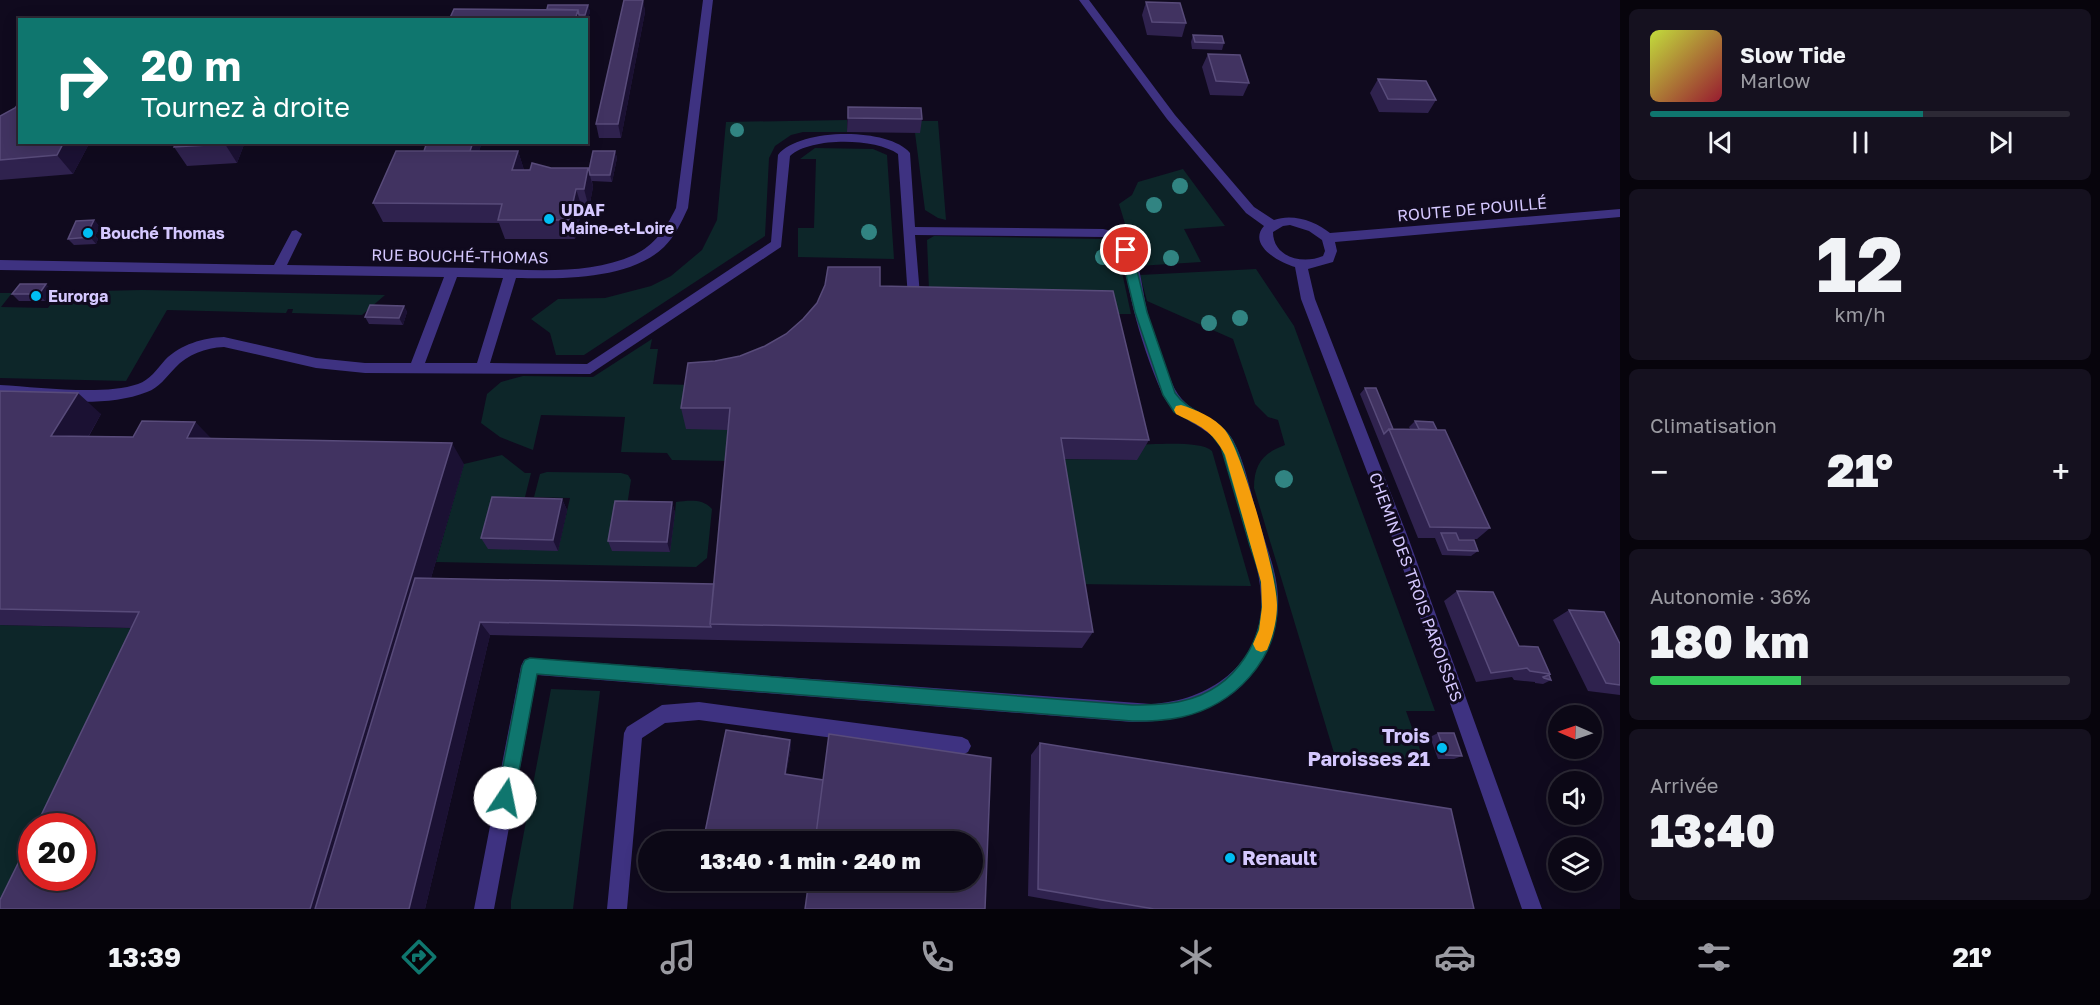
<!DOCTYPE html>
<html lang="fr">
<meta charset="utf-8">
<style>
:root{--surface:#0c0816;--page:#15111f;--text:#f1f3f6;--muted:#9a9aa1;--line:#2c2935;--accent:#0f766e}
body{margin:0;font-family:"Golos Text",sans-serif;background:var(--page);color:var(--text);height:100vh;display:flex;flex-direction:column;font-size:22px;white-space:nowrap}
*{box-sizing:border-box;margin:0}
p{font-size:20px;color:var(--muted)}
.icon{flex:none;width:33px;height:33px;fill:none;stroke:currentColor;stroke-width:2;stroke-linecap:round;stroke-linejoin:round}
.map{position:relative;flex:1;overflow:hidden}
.panel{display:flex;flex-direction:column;gap:9px;padding:9px;background:#07040c;width:480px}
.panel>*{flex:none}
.top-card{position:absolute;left:18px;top:18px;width:570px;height:126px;border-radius:0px;box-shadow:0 3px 15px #0003,0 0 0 2px var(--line);background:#0f766e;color:#fff;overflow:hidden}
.needle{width:39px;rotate:272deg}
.tools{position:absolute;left:1548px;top:705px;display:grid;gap:12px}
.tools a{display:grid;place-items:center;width:54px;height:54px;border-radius:50%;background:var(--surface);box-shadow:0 3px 15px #0003,0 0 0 2px var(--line);font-size:30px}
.speed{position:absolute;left:18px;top:813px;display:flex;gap:12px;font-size:30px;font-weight:700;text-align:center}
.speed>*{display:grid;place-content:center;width:78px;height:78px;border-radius:50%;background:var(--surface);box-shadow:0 3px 15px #0003,0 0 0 2px var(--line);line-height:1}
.speed .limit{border:9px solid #d22;background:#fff;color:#111}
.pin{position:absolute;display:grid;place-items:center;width:51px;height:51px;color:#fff;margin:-26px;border:3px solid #fff;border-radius:50%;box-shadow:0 2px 6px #0007}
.me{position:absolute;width:66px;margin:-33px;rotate:11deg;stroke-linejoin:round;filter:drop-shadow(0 0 4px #0008)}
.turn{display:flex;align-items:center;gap:21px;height:126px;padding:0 24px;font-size:27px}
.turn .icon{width:78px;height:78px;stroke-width:2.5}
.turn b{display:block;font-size:42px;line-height:51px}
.big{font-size:45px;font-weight:800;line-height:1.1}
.panel .card{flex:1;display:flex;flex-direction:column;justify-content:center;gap:9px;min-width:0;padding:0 21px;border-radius:9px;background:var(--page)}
.panel .dial{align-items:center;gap:0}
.dial b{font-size:78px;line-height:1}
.song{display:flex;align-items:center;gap:18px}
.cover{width:72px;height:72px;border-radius:9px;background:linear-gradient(135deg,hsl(70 70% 55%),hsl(350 70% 35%))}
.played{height:6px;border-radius:3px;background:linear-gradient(90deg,var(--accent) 65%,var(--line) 65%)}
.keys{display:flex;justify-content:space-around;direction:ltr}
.heat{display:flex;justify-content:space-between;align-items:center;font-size:33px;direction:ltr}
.charge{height:9px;border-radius:4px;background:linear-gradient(90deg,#34c759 36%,var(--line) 0)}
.trip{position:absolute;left:638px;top:831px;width:345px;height:60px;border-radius:30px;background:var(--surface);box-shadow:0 3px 15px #0003,0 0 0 2px var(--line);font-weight:800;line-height:60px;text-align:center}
.tabs{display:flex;height:96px;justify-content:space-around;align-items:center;background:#050309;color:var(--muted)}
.tabs .icon{width:42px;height:42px}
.tabs .current{color:var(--accent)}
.tabs b{font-size:27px;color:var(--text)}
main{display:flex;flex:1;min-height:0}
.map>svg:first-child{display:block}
.green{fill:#0d2629}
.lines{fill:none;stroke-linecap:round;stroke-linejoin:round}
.minor{fill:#3e3281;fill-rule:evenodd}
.tree{fill:#318482}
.wall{fill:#2f224e}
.shaded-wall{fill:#1b1133}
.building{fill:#413361;stroke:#584b7a;stroke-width:1.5}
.route{fill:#0f766e;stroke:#0a4d48;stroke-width:1.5}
.slow{fill:#f59e0b}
.poi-dot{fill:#00bef3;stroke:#100a1e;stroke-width:2}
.labels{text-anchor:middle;stroke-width:6;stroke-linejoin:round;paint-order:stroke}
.street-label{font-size:16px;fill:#d5c8ff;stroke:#100a1e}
.poi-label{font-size:16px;font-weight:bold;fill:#d5c8ff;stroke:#100a1e;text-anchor:start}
.near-poi-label{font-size:20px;font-weight:bold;fill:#d5c8ff;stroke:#100a1e;text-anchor:end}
</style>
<main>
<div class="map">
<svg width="1620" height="909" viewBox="0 0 1620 909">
<rect width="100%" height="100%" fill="#100a1e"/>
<path class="green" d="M847,120V132H803L791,135L775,146L769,158L765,236L584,355H556L550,333L531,319L558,299L605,298L651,286L671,276L702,250L717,220L726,122Z
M919,121H938L946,220L938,218L925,210L915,133L920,132Z
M815,148L873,149L887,155L894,259L798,257V228H814L816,159H800Z
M1183,169L1225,226L1184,229L1201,262L1138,266L1119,204L1132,195L1138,182Z
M934,236L1102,239L1117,249L1131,314H1104L929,290L927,240Z
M1256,269L1294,326L1435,711H1406L1424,761L1334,753L1254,488C1254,464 1263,453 1285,445L1278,420L1268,417L1255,404L1233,339L1147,301L1140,275Z
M142,290L385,295L362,315L292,313L293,309H288L286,313L167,310L126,381L0,378V293H12L1,307L48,308L59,292Z
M652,339L650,349H658L653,384L692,385L732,430L730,461L672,460L667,453L621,452L625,417L541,415L533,450L500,437L481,423L487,394L501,382L523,376L593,377Z
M1133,445C1151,445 1200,440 1212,451L1251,586L1072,584L1052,459L1137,460Z
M502,455L525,473H531L525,497H502L488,548L558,550L570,498L534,497L540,474L547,472L621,473L628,475L631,480L626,512L675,513L676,502C688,501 702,498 712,509L707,558L696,567L436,562L464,464Z
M0,625L165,629L74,826H32V878L0,909Z
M551,689L600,691L573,909H511V901Z"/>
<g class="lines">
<path class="minor" d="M703,0H713L688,208C681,223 675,236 664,247C630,280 560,279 516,278L490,363L587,364L771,242L778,155C799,128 888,127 910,153L915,227L1103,229C1112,231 1121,233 1127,240C1140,255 1142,291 1147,310C1153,334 1162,359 1172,383C1186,417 1216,412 1233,440C1246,464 1250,492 1258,518C1265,544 1277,570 1278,597C1279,617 1274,636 1265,654C1239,706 1187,722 1132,722L537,675L494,909H474L521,666L524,660L530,658L1151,704C1211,701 1265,662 1261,597C1260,569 1249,543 1242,517C1236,495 1233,468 1221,447C1206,422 1175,423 1162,393C1150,366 1140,336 1133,307C1128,286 1125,265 1118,245L1103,237L915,235L920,295L918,298H908L898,154C875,138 811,137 790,156L781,247L590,374L365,373L316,368L224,347C205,348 188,354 175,368C166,377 159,388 147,392C105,409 45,399 0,397V385C38,387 103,396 138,384C150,380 157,369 165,360C181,344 203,338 224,337L316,358L365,363H411L444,277L0,270V260L274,265L292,231L296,230L302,234L287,265C348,266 409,267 471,268C523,269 585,277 634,255C655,245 666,228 676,208ZM457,277L503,278L477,363H425Z
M1079,0H1089L1175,115L1254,207L1274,220C1292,213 1316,221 1330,233L1620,209V217L1335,242L1337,251L1333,262L1308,269L1315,299L1409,540L1542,909H1522L1393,540L1301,299L1295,267C1280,263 1247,245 1264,226L1246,213L1167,119ZM1290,225L1309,231L1322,240L1325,251L1323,256C1302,265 1273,257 1273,232L1283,226Z
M699,702L962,737L968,740L971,746L968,752L962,755L699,720L665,723L642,738L627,909H607L624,733L627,727L662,705Z"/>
</g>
<g class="tree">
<circle cx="737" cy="130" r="7"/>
<circle cx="1180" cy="186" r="8"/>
<circle cx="1154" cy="205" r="8"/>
<circle cx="869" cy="232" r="8"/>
<circle cx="1103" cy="257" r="8"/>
<circle cx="1171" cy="258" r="8"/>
<circle cx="1240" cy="318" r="8"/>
<circle cx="1209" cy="323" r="8"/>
<circle cx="1284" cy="479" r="9"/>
</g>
<path class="wall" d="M643,0L645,12L621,138H599L596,124Z
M1146,2L1186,23L1182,37L1147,35L1142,15Z
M588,5L590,12L587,21L586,20H449Z
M1193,35L1224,43L1222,50L1192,49L1191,42Z
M1208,54L1249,83L1243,96L1210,95L1202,67Z
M1378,79L1436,100L1428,113L1379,112L1370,93Z
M848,107L922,119L920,133L847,132Z
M0,116L20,142H90L73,174L0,180Z
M176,142H245L237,163L187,166L174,147Z
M427,142H482L479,151H518L524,170L551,168H588L589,170L615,151L617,158L612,182L592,181L593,187L589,208H582L575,239H505L499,223L383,222L373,203L424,151Z
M94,220L100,227L95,236L98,239L96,244L74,245L68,239Z
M880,286L1149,440L1137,460L1064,459L1093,632L1082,648L490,635L425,909H0L131,628L0,625V391L101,414L89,436L133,437L195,422L211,439L464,464L431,578L714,584L728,430L686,429L681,408L715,361L740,356L765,346Z
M52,290L45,301H19L12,294Z
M404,306L407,312L403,325L369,324L365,317Z
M1365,388L1393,429H1410L1409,427L1415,421L1437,430L1490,528L1477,539H1458L1459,540L1478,551L1471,556L1442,555L1435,538H1418L1360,394Z
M562,499L567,510L558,551L488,549L481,538Z
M672,502L675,513L670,552L612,551L608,541Z
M1457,591L1550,674L1549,675L1551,680L1543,684L1535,683V682L1514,680L1512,677L1476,682L1444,601Z
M1569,610L1620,685V695L1588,691L1553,620Z
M1438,733L1462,756L1454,759H1438L1430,737Z
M790,740L791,747L786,774L823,780L972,842H707L704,837Z
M1040,743L1474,909H1101L1028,896L1031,755Z"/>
<path class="shaded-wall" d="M643,0L645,12L621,138L618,124Z
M588,5L590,12L587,21L585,15Z
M578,10L580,20H575Z
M64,142H90L73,174L57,155Z
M225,142H245L237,163L225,144Z
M473,142H482L473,170L468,157Z
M518,151L524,170H512Z
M615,151L617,158L612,182L610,175Z
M588,168L593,187L589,208L584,189Z
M576,189L582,208L575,239L569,220Z
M94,220L100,227L95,236L98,239L96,244L90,237L88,232Z
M46,284L52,290L45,301L39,294Z
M404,306L407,312L403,325L399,318Z
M78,393L101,414L77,456L51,436Z
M195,422L216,443L187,438Z
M452,443L464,464L335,909H310Z
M562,499L567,510L558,551L553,540Z
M672,502L675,513L670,552L667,542Z
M480,622L490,635L425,909H409Z
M790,740L791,747L785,781V774Z"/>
<path class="building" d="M624,0H643L618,124H596Z
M1146,2L1180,3L1186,23L1152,22Z
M548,5H588L585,15H579L578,10L547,9Z
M454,9L578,10L575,20H449Z
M1193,35L1222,36L1224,43L1195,42Z
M1208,54L1240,55L1249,83L1216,81Z
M1378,79L1426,81L1436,100L1388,99Z
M20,102V142H64L57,155L0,160V116L15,108Z
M848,107L921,108L922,119L848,118Z
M176,142H225V144L174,147Z
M427,142H473L470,151H424Z
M396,151H518L512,170H530L532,163L551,168H588L584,189H576L569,220H498L502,204L373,203Z
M593,151H615L610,175H590L589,170Z
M94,220L88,232H92L90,237L68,239L76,221Z
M828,267H880V286L1113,291L1149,440L1061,438L1093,632L710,624L730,408H681L688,363L715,361L740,356L765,346L786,334L803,319L817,303L825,285Z
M20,284H46L39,294H12Z
M370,305L404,306L399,318L365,317Z
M1365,388H1376L1393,429H1389L1384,434Z
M0,391L78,393L51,436L133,437L142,421L195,422L187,438L452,443L310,909H0V900L32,835V878H82V826H36L139,612L0,609Z
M1415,421L1433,422L1437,430L1419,429Z
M1389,429L1445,430L1490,528L1430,527Z
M492,497L562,499L553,540L481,538Z
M615,501L672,502L667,542L608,541Z
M1441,533H1456L1459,540H1474L1478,551L1448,550Z
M415,578L714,584L710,624L711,627L480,622L409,909H315Z
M1457,591L1493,592L1519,646L1538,647L1550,674L1530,671L1527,668L1491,673Z
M1569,610L1604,612L1620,644V685L1606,683Z
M1549,675L1551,680L1544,678L1543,677Z
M726,730L790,740L785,774L823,780L815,842H730L704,837Z
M1438,733H1454L1462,756L1446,755Z
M829,734L991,758L985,909H805L809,880H972V842H815Z
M1040,743L1451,809L1474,909H1154L1038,889Z"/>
<path class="route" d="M1126,246L1132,250L1147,312L1175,393C1191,416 1219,415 1233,442C1244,462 1249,494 1256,516C1264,545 1277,574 1277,605C1278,660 1234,705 1182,717C1165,721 1149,721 1132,721L537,674L514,798L511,805L505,807L499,805L497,798L522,666L525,660L530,658L1132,705C1149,705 1166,705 1182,701C1236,689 1269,637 1261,583C1259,569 1252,554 1248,539C1239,508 1230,478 1221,447L1207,429L1174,412L1163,395L1135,312L1120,250Z"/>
<path class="slow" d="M1181,405C1195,409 1215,418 1225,430C1242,451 1277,576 1277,605C1277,620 1273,636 1267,650L1261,652L1256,650L1253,644L1259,630L1262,607L1261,582L1225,455C1212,430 1200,426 1176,414L1174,410L1176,406Z"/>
<g class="poi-dot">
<circle cx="549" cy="219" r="6"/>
<circle cx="88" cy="233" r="6"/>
<circle cx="36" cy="296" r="6"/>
<circle cx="1442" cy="748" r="6"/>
<circle cx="1230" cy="858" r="6"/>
</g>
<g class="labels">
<g class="street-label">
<text transform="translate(1472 209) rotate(-5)" y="6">ROUTE DE POUILLÉ</text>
<text transform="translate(460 256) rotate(1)" y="6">RUE BOUCHÉ-THOMAS</text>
<text transform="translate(1416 587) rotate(70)" y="6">CHEMIN DES TROIS PAROISSES</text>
</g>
<g class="poi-label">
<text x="561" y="216">UDAF<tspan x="561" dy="18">Maine-et-Loire</tspan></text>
<text x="100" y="239">Bouché Thomas</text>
<text x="48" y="302">Eurorga</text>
</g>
<g class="near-poi-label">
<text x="1430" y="743">Trois<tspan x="1430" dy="23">Paroisses 21</tspan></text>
<text x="1242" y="865" text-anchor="start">Renault</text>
</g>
</g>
</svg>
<div class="tools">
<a><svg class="needle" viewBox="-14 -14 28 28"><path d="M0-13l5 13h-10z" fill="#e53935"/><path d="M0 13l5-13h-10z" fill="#9a9aa1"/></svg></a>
<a><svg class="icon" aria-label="sound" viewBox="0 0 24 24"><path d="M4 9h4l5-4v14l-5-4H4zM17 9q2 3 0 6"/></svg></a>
<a><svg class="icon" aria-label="layers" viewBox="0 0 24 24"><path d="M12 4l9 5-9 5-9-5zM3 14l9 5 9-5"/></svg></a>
</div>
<div class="speed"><div class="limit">20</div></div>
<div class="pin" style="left:1126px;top:250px;background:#d93025"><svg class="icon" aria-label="arrive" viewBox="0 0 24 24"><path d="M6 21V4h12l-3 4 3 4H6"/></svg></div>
<svg class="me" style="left:505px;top:798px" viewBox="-20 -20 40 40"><circle r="19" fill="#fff"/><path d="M0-13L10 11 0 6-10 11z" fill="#0f766e"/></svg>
<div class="trip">13:40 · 1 min · 240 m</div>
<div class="top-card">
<div class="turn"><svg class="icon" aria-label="right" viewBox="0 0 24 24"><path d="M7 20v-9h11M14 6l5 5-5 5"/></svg><div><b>20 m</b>Tournez à droite</div></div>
</div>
</div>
<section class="panel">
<div class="card">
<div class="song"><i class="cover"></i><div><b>Slow Tide</b><p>Marlow</p></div></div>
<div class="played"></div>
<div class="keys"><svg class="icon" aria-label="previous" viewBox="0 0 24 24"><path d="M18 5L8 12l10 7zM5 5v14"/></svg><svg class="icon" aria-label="pause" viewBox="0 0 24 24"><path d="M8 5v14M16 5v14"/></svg><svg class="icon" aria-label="next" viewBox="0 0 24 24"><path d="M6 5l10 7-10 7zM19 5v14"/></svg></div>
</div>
<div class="card dial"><b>12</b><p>km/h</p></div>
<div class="card"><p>Climatisation</p>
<div class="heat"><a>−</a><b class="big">21°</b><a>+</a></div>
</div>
<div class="card"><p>Autonomie · 36%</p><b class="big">180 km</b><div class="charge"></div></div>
<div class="card"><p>Arrivée</p><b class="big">13:40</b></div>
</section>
</main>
<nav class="tabs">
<b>13:39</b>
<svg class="icon current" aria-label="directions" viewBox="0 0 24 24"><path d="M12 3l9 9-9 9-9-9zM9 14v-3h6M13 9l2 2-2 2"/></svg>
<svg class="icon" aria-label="music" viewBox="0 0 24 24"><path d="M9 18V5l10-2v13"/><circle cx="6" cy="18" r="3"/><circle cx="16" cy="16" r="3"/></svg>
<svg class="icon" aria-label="phone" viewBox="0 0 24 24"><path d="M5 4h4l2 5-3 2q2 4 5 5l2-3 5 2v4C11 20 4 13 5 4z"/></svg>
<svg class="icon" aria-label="climate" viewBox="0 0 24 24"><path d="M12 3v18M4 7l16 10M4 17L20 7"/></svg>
<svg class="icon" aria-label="car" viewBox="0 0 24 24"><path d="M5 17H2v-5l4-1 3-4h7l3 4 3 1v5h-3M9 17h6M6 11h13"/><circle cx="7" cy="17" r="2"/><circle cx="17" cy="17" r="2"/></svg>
<svg class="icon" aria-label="filters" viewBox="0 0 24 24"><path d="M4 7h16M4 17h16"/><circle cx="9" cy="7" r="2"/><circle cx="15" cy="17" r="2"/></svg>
<b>21°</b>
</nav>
